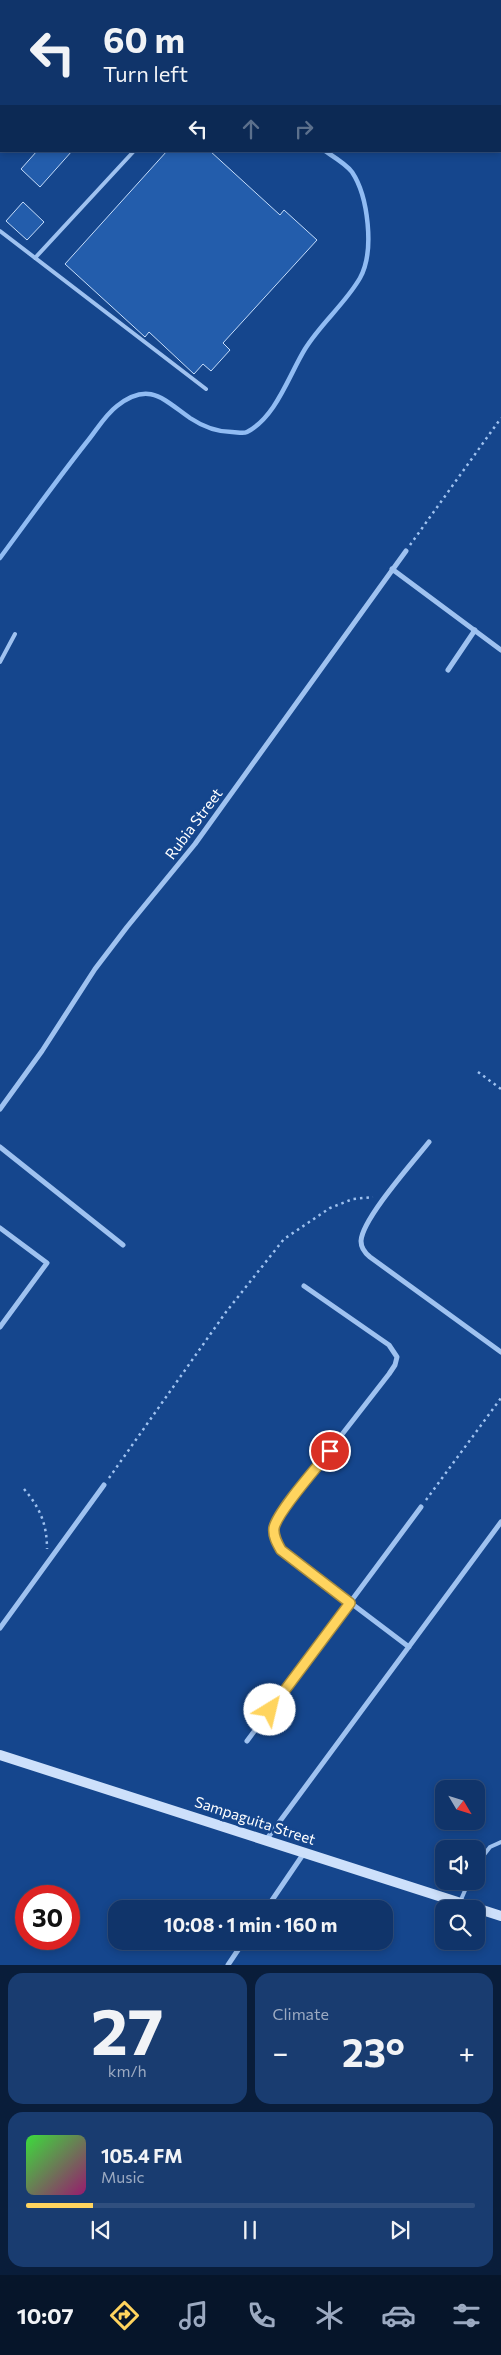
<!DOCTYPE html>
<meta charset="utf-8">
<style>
:root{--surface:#10346a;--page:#193c70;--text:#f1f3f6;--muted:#9caac1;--line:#304f7e;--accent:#ffd45e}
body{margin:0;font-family:Commissioner,sans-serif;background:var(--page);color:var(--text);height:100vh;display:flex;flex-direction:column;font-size:19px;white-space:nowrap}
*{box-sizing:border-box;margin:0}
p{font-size:16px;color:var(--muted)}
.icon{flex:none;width:28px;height:28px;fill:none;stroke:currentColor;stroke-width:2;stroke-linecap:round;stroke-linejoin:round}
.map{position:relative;height:1965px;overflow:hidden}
.side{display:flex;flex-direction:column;gap:8px;padding:8px;background:#091d3a;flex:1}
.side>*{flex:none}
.banner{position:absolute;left:0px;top:0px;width:501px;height:152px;box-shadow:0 2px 8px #0003,0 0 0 1px var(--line);background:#10346a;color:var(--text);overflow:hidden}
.needle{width:32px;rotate:128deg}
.fabs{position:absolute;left:435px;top:1780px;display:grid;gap:10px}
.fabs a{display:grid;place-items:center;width:50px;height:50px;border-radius:10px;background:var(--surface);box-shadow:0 2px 8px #0003,0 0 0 1px var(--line);font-size:25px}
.speed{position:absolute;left:15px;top:1885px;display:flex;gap:10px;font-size:25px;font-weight:700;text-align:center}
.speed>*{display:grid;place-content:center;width:65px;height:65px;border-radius:50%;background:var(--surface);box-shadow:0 2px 8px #0003,0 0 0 1px var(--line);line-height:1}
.speed .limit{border:8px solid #d22;background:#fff;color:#111}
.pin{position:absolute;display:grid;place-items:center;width:42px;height:42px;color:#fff;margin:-21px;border:2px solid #fff;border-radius:50%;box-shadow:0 1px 5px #0007}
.me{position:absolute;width:55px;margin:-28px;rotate:36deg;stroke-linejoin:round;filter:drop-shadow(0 0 4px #0008)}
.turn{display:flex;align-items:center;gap:18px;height:105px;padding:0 20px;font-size:22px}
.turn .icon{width:65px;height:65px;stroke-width:2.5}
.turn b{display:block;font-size:35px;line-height:42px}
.lanes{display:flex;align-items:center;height:48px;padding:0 20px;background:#0003;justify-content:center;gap:25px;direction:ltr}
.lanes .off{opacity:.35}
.big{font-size:38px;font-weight:700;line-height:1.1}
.side .tile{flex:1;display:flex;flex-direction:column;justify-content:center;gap:8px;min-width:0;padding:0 18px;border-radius:15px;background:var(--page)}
.side .dial{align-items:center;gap:0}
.dial b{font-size:65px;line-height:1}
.song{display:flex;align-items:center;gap:15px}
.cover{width:60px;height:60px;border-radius:8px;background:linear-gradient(135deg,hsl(120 70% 55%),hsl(320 70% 35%))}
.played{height:5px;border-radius:2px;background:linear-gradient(90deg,var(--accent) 15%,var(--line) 15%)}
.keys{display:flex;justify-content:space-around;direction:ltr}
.heat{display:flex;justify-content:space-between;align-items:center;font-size:28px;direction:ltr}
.side .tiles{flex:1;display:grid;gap:8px;grid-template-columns:1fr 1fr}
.tile:last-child{grid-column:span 2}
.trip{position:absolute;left:108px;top:1900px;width:285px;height:50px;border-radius:15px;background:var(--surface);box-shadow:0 2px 8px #0003,0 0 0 1px var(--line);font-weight:700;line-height:50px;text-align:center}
.tab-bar{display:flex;height:80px;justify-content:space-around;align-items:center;background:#06152a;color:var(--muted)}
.tab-bar .icon{width:35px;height:35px}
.tab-bar .on{color:var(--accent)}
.tab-bar b{font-size:22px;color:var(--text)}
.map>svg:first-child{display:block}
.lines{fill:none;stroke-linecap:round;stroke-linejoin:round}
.stream{stroke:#91bcf3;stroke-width:4.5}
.building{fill:#235dac;stroke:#c5ddfb}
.path{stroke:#9fc2f0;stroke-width:2.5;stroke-dasharray:2.5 4;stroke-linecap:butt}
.lane{stroke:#9fc2f0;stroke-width:4}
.street{stroke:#9fc2f0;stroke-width:5}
.secondary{stroke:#cde0fb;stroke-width:10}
.route-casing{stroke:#a68a3d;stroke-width:12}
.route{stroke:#ffd45e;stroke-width:9}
.labels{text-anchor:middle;stroke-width:5;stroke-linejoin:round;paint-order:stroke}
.street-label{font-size:15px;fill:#fff;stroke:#15468d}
</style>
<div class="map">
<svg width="501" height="1965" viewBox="0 0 501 1965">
<rect width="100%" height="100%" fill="#15468d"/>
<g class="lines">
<path class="stream" d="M160,0L162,1
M0,558C28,520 56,481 86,443C96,431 105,415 117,406C149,381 163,399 190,418C202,426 217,432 232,432C237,432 243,434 247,432C276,417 289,375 305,349C321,323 345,304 360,278C375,251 368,196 352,172C346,164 334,157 325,151"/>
</g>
<path class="building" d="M37,151H72L40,187L21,169Z
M167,151H210L280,215L284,210L317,240L223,343L230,350L211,371L203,364L194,374L149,332L145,337L65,264Z
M23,202L44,222L27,240L6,221Z"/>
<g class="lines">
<path class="path" d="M410,545L501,418
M478,1072L501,1089
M109,1478L226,1312L284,1239L330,1208L353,1199L373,1197
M24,1489C40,1508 47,1524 47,1549
M426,1500L501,1398"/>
<path class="lane" d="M0,118L1,116
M0,231L206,389
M35,258L134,151
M0,662L15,634
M476,1865L490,1847L501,1842
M460,1902L469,1881"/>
<path class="street" d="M392,569L501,650
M448,670L475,630
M0,1109L42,1051L95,969L127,927L195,844L406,551
M429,1142C414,1161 362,1219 361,1241C361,1248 365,1253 370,1257L501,1352
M0,1147L123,1245
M0,1228L47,1263L0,1327
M304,1286L389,1345L397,1357L395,1365L389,1374L280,1514C269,1537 275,1545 294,1560L409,1647
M0,1628L104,1485
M247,1741L421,1507
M266,1840L501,1522
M266,1909L304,1853
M228,1965L244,1941"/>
<path class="secondary" d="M3,1L5,0
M0,1755L501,1916"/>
</g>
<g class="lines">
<defs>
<path id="route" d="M270,1710L350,1603L281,1550C277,1543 273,1536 274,1528C277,1512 318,1466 330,1451"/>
</defs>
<use href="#route" class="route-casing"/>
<use href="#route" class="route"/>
</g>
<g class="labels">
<g class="street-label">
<text transform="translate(194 824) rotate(-53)" y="5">Rubia Street</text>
<text transform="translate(255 1821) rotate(18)" y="5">Sampaguita Street</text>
</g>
</g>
</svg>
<div class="fabs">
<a><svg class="needle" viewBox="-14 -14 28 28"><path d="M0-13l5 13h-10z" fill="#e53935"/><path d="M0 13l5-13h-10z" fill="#9caac1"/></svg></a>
<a><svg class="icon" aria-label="sound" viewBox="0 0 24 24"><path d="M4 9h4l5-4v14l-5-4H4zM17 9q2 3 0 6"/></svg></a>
<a><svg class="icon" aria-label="search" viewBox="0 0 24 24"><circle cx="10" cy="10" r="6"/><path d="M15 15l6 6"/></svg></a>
</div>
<div class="speed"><div class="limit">30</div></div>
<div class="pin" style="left:330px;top:1451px;background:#d93025"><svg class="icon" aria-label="arrive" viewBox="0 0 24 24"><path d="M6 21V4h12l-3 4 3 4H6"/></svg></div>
<svg class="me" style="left:270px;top:1710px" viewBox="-20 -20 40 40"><circle r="19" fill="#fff"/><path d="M0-13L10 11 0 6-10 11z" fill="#ffd45e"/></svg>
<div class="trip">10:08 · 1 min · 160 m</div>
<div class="banner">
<div class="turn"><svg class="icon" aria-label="left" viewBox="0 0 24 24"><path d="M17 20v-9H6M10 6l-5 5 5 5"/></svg><div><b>60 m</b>Turn left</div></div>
<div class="lanes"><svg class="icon" aria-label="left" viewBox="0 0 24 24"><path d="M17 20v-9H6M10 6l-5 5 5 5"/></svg><svg class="icon off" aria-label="ahead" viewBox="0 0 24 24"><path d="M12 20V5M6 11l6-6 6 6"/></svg><svg class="icon off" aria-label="right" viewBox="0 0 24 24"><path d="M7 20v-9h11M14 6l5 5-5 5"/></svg></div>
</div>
</div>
<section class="side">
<div class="tiles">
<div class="tile dial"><b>27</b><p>km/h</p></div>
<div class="tile"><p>Climate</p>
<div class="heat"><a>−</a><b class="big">23°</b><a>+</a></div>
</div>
<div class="tile">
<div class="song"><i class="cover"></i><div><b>105.4 FM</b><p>Music</p></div></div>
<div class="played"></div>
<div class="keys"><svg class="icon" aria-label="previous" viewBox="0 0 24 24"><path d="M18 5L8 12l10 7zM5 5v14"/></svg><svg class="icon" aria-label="pause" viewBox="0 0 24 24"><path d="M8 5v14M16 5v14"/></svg><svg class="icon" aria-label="next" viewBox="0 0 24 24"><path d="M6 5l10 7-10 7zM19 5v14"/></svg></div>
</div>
</div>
</section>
<nav class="tab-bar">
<b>10:07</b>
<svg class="icon on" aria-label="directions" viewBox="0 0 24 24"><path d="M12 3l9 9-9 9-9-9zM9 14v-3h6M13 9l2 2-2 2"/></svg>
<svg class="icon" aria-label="music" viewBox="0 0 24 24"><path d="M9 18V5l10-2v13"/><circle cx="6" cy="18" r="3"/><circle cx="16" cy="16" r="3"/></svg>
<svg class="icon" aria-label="phone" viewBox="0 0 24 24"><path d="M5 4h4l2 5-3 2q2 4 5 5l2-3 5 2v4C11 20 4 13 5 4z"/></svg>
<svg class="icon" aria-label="climate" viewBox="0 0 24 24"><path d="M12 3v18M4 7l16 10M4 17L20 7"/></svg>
<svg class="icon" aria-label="car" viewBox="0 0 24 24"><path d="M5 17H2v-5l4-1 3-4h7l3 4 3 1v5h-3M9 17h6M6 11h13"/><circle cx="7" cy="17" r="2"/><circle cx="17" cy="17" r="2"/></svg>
<svg class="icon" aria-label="filters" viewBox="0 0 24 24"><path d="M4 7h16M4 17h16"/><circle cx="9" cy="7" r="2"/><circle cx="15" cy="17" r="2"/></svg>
</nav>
